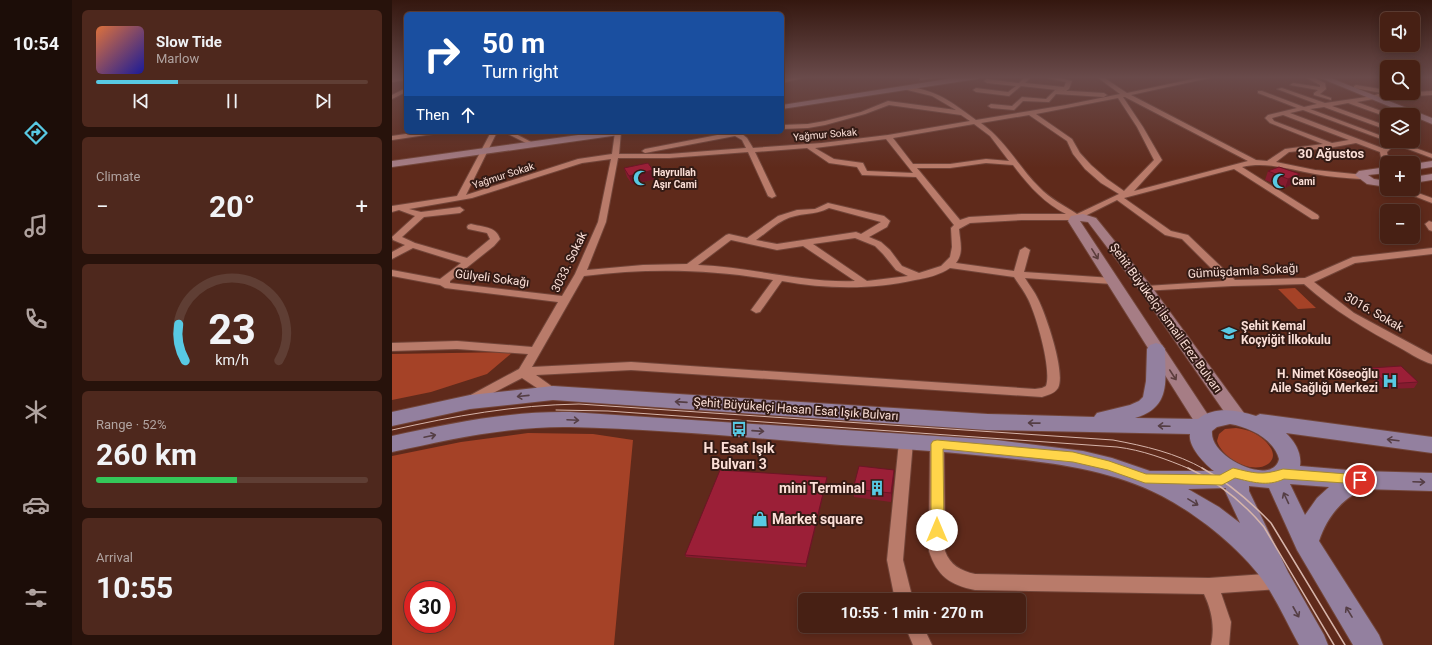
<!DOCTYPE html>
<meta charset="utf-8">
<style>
:root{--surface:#472014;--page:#4e281d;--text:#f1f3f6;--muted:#b0a3a0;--line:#5f3e34;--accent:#58c9e3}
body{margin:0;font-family:Roboto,sans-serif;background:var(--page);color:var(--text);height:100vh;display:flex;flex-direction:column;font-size:15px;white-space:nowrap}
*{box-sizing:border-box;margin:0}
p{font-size:13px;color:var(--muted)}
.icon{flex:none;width:22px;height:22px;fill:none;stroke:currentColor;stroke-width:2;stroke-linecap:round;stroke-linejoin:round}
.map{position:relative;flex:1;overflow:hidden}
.side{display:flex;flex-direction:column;gap:10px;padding:10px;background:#27120b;width:320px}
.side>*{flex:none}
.guide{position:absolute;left:12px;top:12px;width:380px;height:122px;border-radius:6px;box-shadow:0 2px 10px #0003,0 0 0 1px var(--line);background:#1a4fa0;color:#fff;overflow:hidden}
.tools{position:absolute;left:988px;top:12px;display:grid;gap:8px}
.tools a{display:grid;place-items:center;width:40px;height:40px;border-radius:6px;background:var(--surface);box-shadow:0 2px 10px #0003,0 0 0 1px var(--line);font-size:20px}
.speed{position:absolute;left:12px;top:581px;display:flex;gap:8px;font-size:20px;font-weight:700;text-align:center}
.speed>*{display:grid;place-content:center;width:52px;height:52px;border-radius:50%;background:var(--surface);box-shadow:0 2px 10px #0003,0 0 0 1px var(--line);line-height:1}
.speed .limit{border:6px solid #d22;background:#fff;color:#111}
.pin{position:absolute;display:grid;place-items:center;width:34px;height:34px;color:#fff;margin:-17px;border:2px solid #fff;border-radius:50%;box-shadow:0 1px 4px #0007}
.me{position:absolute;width:44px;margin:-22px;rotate:0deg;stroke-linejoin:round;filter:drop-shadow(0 0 3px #0008)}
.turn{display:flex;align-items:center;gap:14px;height:84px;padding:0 12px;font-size:18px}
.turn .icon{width:52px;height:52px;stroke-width:2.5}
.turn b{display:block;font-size:28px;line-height:34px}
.then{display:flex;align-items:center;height:38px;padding:0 12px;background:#0003;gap:8px;font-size:15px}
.big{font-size:30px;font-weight:700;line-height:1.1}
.side .tile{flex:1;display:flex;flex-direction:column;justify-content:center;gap:6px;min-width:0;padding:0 14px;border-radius:6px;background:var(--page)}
.side .dial{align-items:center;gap:0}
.dial svg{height:104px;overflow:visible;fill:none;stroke:var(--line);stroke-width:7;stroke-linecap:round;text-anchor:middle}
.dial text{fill:var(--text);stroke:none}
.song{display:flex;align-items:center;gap:12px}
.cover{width:48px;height:48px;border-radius:6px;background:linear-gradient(135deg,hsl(20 70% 55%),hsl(240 70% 35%))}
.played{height:4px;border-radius:2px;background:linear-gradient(90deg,var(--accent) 30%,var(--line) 30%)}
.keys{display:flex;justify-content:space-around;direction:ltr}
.heat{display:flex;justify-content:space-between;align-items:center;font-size:22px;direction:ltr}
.charge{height:6px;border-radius:3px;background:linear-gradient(90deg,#34c759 52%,var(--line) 0)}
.trip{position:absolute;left:406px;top:593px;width:228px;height:40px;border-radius:6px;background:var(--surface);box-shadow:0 2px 10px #0003,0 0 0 1px var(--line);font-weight:700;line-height:40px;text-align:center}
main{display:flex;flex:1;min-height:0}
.tabs{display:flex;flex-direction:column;width:72px;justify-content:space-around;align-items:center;background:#1c0d08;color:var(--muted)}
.tabs .icon{width:28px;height:28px}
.tabs .active{color:var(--accent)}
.tabs b{font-size:18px;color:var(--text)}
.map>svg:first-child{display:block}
.green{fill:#a54227;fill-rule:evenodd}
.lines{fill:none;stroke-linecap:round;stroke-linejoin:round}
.street-casing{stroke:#724539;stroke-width:2}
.secondary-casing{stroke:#724539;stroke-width:2}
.primary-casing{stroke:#724539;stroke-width:2}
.street{fill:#b97b6a;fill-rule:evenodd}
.secondary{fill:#a67d85;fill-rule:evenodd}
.primary{fill:#93809f;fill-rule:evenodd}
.tram-far1{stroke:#d6b4aa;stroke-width:1}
.tram{stroke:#d6b4aa;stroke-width:1.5}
.wall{fill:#851b2f}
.shaded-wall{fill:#6c1626}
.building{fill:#9b1f37;stroke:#6c1626}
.oneway{stroke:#5c3d3c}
.oneway2{stroke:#553e45}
.route{fill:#ffd54a;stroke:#a68a30}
.labels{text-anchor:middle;stroke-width:4;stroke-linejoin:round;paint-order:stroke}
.far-street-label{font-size:10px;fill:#fbdfd7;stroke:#341b15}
.far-poi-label{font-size:10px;font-weight:bold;fill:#fbdfd7;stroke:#341b15;text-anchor:start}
.street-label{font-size:12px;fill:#fbdfd7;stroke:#341b15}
.poi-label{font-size:12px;font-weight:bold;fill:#fbdfd7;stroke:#341b15;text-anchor:start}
.far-district-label{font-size:13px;font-weight:bold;fill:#fbdfd7;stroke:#341b15}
.near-poi-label{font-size:14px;font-weight:bold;fill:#fbdfd7;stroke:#341b15}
</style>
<main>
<nav class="tabs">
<b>10:54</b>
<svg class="icon active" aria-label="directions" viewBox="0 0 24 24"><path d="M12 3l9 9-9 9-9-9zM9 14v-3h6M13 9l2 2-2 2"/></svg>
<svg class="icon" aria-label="music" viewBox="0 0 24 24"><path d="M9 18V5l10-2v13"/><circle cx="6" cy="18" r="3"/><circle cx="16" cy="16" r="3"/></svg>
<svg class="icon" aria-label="phone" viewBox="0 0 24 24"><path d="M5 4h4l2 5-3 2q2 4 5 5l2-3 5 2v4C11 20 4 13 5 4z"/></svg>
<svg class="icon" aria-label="climate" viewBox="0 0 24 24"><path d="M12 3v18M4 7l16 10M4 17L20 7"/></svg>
<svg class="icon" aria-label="car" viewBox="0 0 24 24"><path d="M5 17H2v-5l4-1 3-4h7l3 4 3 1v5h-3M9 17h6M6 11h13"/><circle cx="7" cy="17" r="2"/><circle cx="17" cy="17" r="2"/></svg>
<svg class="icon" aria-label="filters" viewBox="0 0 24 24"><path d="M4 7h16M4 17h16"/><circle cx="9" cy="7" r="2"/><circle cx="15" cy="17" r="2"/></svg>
</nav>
<section class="side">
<div class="tile">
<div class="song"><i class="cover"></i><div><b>Slow Tide</b><p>Marlow</p></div></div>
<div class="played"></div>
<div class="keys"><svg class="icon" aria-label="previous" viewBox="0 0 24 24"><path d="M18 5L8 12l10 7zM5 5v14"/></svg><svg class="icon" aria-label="pause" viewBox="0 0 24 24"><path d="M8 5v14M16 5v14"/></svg><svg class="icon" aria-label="next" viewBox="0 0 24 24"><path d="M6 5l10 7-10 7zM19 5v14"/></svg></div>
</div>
<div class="tile"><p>Climate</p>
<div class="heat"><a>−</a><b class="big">20°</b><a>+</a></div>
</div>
<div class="tile dial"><svg viewBox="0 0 100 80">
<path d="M14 69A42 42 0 1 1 86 69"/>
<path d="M14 69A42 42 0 0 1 9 41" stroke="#58c9e3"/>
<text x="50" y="56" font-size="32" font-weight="700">23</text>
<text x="50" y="72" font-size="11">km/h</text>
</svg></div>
<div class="tile"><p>Range · 52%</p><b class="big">260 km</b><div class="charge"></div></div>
<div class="tile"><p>Arrival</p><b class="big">10:55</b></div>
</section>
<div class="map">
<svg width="1040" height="645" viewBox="0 0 1040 645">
<rect width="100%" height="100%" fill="#5f2a1b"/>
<path class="green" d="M903,288L924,308L906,309L886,289Z
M121,352L95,374L39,392L0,400V354Z
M844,428C850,429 856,430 862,433C871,437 890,454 876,464C860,475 830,458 825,441L827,434L833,429Z
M136,433L201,434L241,440L222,645H0V456L69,442ZM21,590H55V624H21Z"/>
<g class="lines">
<defs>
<path id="street" d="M14,77V80L0,82V78Z
M402,77H415L390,83V79Z
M530,77H548L528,80V78Z
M633,77H639L633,83L672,87L674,82L650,77H664L680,81L677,89L674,91L629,86L617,96L584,92L581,90L584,88L616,92L624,86L595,83L592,81L595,79L627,83Z
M705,77H711L735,93L810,77H822L739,95L864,160L875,161L893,149L931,144L878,123L873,118L876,115L905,108L866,93V91H870L912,107L925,104L885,89L890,88L933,103L981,96L986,94L1040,91V95L987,98L965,102L997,114L998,115H995V117L956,103L940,106L995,126V130L932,107L918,109L995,138V141H1004L1040,154V158L911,110L898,113L990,148L998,147V149L995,152L997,163H995V170L991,168L988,152L964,143L937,148L897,152L884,162L923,170L972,175V179H969C954,178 938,177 923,174C898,170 875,161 850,167L926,215L927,217L926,219H920L842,169L732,198L779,231L796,235L843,280L913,278L961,257L1040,248V254L963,263L922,282L962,313L1040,355V364C1029,361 1019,354 1010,349C975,330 942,311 912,284L840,286L750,291L749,289L750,287L754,286L832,281L790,239L773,235L725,200L685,220H630L578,223L567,229C568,241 572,253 564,263L622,271L628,250L633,247L638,250L632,272L720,278L725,281L720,284L633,278C637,285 643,292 646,299C654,315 674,373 666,388C662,394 656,395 650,397L239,370L144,375L165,390L167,393L165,396L161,397L157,396L130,378L80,404L75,403L74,400L75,397L127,369L136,354L65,349L0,351V343L65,341L140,347L166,302L53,288L48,285L0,276V270L48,279L69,263L21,248L0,259V252L13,245L1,240L0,237L23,216L7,210L0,212V206L65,196L99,132H105L74,195L186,159L220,154L223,132H229L227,154H277L354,148L350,140L343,136L253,153L250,151L253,149L341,132H355L350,134L355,138L361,148L430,143L496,135L578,121L569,115L497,105L473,114L433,125L416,128L390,129V125L416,124L433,121L469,112L496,101L564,110L540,96L511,89V87L513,86C547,91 558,101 584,120L674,105L728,94ZM731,97H733L856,161L742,191L770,160L751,127ZM726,98L745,127L762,160L732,191L715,179L699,165L688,153L680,139L644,114ZM637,115L675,141L681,154L693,169L709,183L727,194L685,214C672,205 658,199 647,187C627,167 613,140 589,123ZM891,115L957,140L940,143L882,121L880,118ZM582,124L598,136L617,161L594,159L558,164H521L501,138ZM494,139L521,173L475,171L471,163L442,159L423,148ZM415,148L437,163L465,167L470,175L524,177L562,225L559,228L560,247L558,257L549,266L527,273L510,266L498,250L489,242L477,237L495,227L498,221L492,216L436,203L423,209L405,210L386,216L355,238L337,234L334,235L295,264L251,265L195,270L214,222L226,158H277L356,152L376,196L380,198L384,196L363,152ZM219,159L206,222L183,274L170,296L58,283V281L102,246L108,239C104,226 90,227 79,224L76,225L75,227L76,229L95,233L98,239L75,258L23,243L10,237L32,217L68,213L72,210L68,207L29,212L17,209L80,198L190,163ZM594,163L621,165C636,185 652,203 674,214H630L577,217L568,220L525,168H558ZM437,208L489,222L469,234L464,232L385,244L364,240C373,234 382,225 392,220C407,212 422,216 437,208ZM463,238L483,246L491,254L504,270L516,276L475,281L421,244ZM339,240L385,250L411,246L463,281C410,283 359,267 306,265ZM558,268L622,277C627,285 632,291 636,299C644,315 660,369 654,386L650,388L643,389L239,362L140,367L192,276C256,268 317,269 381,280L359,310L364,313L368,312L390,281C434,289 479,290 523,280C535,278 548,275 558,268Z
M913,77H920L933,83L934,89L928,94L939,98V100L922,95V93L926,90L898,85L901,83L928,87V85Z
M964,85L995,90V93H997L995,94L962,88V86Z
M14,88V92L0,99V95Z
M663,90L712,93L715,95L712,97L664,94L657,102L631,101L622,110L599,108L596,106L599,104L620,106L630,97L654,99Z
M27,132H44L41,134L0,140V136Z
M112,132H120L143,144L138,145Z
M1004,189H1015L1040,198V203Z
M1037,221L1040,222V231L1037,230L1033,224Z
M514,437L519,438L521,442L511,560L521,600H503L495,560L507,442L509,438Z
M545,439L550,440L552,444L553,551C558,565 569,571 583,574L817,578L887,573L893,575L896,581L893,587L887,589L829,593L839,622L837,645H819C823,627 820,611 812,594L583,590C558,585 545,576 537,551L538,444L540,440Z
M513,626H531L540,645H521Z"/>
<path id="secondary" d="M568,77H588L585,79L390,109V105Z
M926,77H936L1040,118V124Z
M208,132H231L227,135L0,167V161Z
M1040,161V167L1021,170V164Z
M995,167V173L976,175L982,179L995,181V187L975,184L963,175L967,171Z
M1040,174V180L1021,183V177Z
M691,214L704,218L759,286L852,413L855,418L852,423L846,425L840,423L749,292L696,222L688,221L822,424L819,429L813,431L807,429L676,221L679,216Z"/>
<path id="primary" d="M764,343L770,345L773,349C773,380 780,407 743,418L806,419C823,406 845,410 864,416L868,414L1040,437V453L894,433C903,442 910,453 908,466L968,471L1040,473V491L971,489C949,500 935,517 927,541L987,635L991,645H961L905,550L877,488L857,486V491L896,572L932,635L936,645H907C897,627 889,609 878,591C856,554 808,516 770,496C715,468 655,462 594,456C546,451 497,448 449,445C359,438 269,429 178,427C118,426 59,439 0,452V436C59,423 118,411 178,412L604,440L691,451L720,458L758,471H822C813,464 796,447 798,434L595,430L161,400L78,409L0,426V412L78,395L161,386L595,414L702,417L705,413L738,405L747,401L751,397L754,381L755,349L758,345ZM838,424C857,427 882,439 887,459C881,487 817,458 820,431L825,427ZM898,484L937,487L925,498L913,515ZM834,488L833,491L848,523L827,507L796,489Z"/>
</defs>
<use href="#street" class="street-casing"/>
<use href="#secondary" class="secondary-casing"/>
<use href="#primary" class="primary-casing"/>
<use href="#street" class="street"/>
<use href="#secondary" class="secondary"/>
<use href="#primary" class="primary"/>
<path class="tram-far1" d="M164,410L216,411L725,447C750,450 774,459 798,469
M0,430C62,416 123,405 187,404L721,440C753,446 784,453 812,469"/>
<path class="tram" d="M796,468C826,482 851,502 872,527L942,645
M810,468C837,483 858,501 879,523L953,645"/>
</g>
<path class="wall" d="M232,168L261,170L264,179L240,184L235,177Z
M876,171L908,174L904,182L893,188L873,180Z
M979,368L1026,382L1022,388L991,389L975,374Z
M502,470V478L499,502L462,497L461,489Z
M435,477V480L414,567L294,557L293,555Z"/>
<path class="shaded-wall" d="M261,170L264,179L240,184L237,176Z
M908,174L904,182L893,188L896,179Z
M502,470V478L499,502V493Z
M435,477V480L414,567V564Z"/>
<path class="building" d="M256,163L261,170L237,176L232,168Z
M887,167L908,174L896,179L876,171Z
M1009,366L1026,382L994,384L979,368Z
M467,466L502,470L499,493L461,489Z
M328,470L435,477L414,564L293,555Z"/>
<defs><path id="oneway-shaft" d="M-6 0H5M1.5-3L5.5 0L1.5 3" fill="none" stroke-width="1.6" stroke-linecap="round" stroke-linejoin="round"/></defs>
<g class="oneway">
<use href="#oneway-shaft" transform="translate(703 254) rotate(58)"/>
<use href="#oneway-shaft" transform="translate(781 375) rotate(57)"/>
</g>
<g class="oneway2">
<use href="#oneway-shaft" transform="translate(131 396) rotate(174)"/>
<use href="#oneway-shaft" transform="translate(289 402) rotate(-176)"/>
<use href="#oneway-shaft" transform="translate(181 420) rotate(3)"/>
<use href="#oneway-shaft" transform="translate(642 423) rotate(-179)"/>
<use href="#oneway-shaft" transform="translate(772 426) rotate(-178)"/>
<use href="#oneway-shaft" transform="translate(366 431) rotate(4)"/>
<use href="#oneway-shaft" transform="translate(38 436) rotate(-12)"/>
<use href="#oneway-shaft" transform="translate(1001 440) rotate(-173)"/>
<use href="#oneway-shaft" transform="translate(1027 482) rotate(2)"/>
<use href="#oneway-shaft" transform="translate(894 498) rotate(-115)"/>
<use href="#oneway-shaft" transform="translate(801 502) rotate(31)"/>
<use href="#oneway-shaft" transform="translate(904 612) rotate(61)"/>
<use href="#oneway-shaft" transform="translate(957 612) rotate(-121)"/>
</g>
<linearGradient id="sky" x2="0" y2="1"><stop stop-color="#34170f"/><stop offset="0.46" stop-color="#694a4a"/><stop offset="1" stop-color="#694a4a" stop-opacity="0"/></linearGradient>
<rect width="1040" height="168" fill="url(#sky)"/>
<path class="route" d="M545,440L681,452L717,461L754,474L828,475L841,468C862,473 869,476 891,469L968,475L972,476L974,480L972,483L968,484L892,479C875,487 860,482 843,478L830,485L753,483L716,470L681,462L551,449L552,530L550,534L545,536L541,534L539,530V444L541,441Z"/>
<defs>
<symbol id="mosque-bare" viewBox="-9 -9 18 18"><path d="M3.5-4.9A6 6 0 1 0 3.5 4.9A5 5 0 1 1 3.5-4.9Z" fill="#58c9e3" stroke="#341b15" stroke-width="2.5" paint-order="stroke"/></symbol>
<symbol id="school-bare" viewBox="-9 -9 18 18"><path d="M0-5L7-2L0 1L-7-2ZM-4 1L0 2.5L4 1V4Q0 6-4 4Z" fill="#58c9e3" stroke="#341b15" stroke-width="2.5" paint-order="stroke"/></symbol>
<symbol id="hospital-bare" viewBox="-9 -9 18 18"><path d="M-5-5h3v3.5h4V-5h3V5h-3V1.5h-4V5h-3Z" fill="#58c9e3" stroke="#341b15" stroke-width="2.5" paint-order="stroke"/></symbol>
<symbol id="bus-bare" viewBox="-9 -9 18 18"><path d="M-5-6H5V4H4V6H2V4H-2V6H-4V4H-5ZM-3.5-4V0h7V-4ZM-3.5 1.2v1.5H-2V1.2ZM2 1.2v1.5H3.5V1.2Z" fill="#58c9e3" stroke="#341b15" stroke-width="2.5" paint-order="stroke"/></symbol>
<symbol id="building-bare" viewBox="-9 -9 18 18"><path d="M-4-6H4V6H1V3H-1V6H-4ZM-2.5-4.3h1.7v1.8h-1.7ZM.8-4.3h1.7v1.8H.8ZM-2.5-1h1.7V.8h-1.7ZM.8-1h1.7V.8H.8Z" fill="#58c9e3" stroke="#341b15" stroke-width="2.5" paint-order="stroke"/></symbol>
<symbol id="shop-bare" viewBox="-9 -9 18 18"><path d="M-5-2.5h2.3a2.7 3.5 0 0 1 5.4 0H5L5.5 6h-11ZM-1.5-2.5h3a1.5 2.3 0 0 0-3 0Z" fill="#58c9e3" stroke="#341b15" stroke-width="2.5" paint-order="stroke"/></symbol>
</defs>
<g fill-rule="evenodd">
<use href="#mosque-bare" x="238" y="167" width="22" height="22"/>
<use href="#mosque-bare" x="877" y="170" width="22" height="22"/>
<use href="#school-bare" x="826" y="322" width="22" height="22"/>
<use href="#hospital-bare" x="987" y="370" width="22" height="22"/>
<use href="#bus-bare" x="336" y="418" width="22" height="22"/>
<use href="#building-bare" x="474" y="477" width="22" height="22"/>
<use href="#shop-bare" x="357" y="508" width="22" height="22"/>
</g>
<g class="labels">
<g class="far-street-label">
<text transform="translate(433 134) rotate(-5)" y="4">Yağmur Sokak</text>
<text transform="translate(111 175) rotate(-18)" y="4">Yağmur Sokak</text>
</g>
<g class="far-poi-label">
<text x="261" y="176">Hayrullah<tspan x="261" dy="12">Aşır Cami</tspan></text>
<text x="900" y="185">Cami</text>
</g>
<g class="street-label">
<text transform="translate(177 262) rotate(-64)" y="4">3033. Sokak</text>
<text transform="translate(851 271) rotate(-3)" y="4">Gümüşdamla Sokağı</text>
<text transform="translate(100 278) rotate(7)" y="4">Gülyeli Sokağı</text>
<text transform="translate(982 312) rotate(30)" y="4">3016. Sokak</text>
<text transform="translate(774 318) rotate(54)" y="4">Şehit Büyükelçi İsmail Erez Bulvarı</text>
<text transform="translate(404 409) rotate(4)" y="4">Şehit Büyükelçi Hasan Esat Işık Bulvarı</text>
</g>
<g class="poi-label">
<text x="849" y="330">Şehit Kemal<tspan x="849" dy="14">Koçyiğit İlkokulu</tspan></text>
<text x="986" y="378" text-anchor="end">H. Nimet Köseoğlu<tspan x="986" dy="14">Aile Sağlığı Merkezi</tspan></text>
</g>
<g class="far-district-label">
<text x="939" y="158">30 Ağustos</text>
</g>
<g class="near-poi-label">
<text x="347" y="453">H. Esat Işık<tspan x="347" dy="16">Bulvarı 3</tspan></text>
<text x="473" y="493" text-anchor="end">mini Terminal</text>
<text x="380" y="524" text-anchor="start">Market square</text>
</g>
</g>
</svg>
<div class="tools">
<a><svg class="icon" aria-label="sound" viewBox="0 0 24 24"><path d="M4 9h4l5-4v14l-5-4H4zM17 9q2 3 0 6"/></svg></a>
<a><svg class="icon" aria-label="search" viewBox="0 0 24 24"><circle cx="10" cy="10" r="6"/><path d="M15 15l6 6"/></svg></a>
<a><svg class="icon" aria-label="layers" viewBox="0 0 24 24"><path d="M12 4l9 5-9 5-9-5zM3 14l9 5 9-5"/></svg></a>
<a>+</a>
<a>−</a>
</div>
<div class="speed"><div class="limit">30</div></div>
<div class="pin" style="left:968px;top:480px;background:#d93025"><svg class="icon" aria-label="arrive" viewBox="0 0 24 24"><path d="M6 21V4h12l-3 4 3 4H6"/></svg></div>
<svg class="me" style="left:545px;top:530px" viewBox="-20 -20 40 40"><circle r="19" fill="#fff"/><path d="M0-13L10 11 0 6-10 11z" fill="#ffd54a"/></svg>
<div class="trip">10:55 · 1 min · 270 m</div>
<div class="guide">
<div class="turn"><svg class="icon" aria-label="right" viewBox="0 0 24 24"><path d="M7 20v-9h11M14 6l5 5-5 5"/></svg><div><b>50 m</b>Turn right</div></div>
<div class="then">Then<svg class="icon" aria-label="ahead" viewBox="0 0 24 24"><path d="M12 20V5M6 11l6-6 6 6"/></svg></div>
</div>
</div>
</main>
